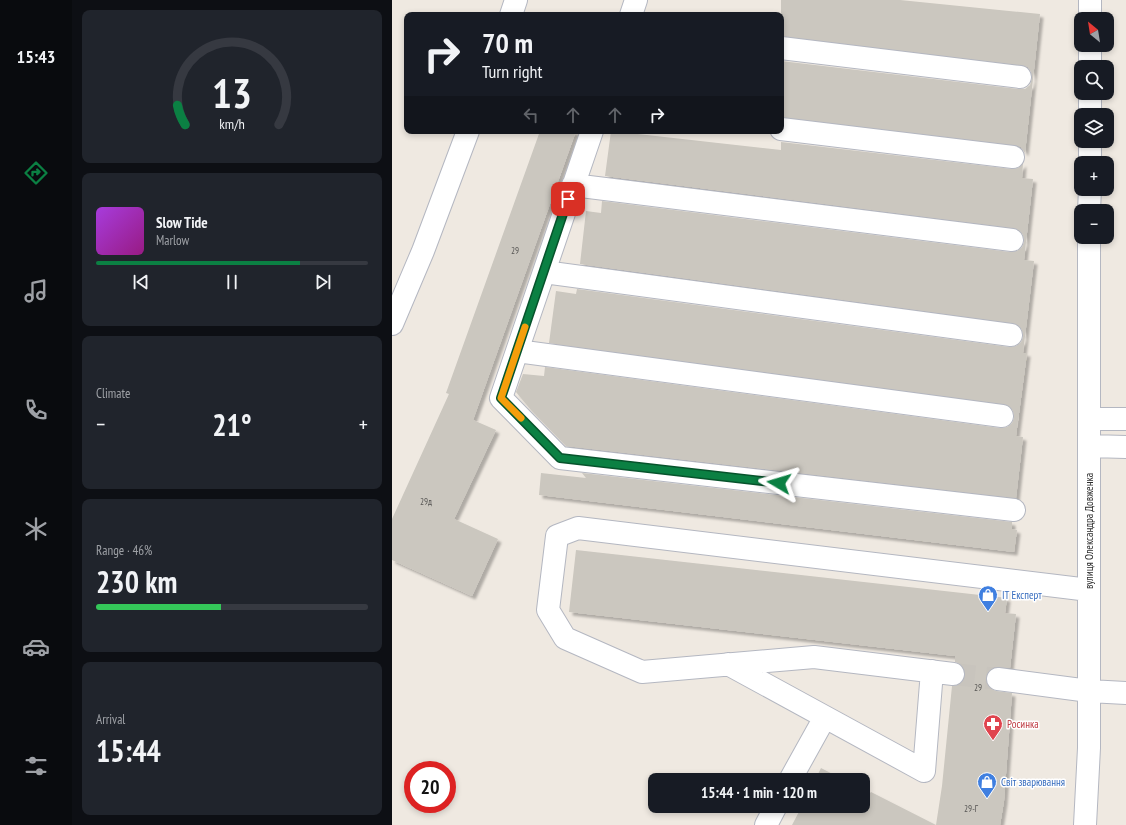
<!DOCTYPE html>
<meta charset="utf-8">
<style>
:root{--surface:#171b24;--page:#20242c;--text:#f1f3f6;--muted:#9ea1a6;--line:#363941;--accent:#0b8043}
body{margin:0;font-family:"PT Sans Narrow",sans-serif;background:var(--page);color:var(--text);height:100vh;display:flex;flex-direction:column;font-size:15px;white-space:nowrap}
*{box-sizing:border-box;margin:0}
p{font-size:13px;color:var(--muted)}
.icon{flex:none;width:22px;height:22px;fill:none;stroke:currentColor;stroke-width:2;stroke-linecap:round;stroke-linejoin:round}
.map{position:relative;flex:1;overflow:hidden}
.details{display:flex;flex-direction:column;gap:10px;padding:10px;background:#0d0f14;width:320px}
.details>*{flex:none}
.guide{position:absolute;left:12px;top:12px;width:380px;height:122px;border-radius:8px;box-shadow:0 2px 6px #0003;background:#171b24;color:var(--text);overflow:hidden}
.needle{width:26px;rotate:330deg}
.tools{position:absolute;left:682px;top:12px;display:grid;gap:8px}
.tools a{display:grid;place-items:center;width:40px;height:40px;border-radius:8px;background:var(--surface);box-shadow:0 2px 6px #0003;font-size:20px}
.speed{position:absolute;left:12px;top:761px;display:flex;gap:8px;font-size:20px;font-weight:700;text-align:center}
.speed>*{display:grid;place-content:center;width:52px;height:52px;border-radius:50%;background:var(--surface);box-shadow:0 2px 6px #0003;line-height:1}
.speed .limit{border:6px solid #d22;background:#fff;color:#111}
.pin{position:absolute;display:grid;place-items:center;width:34px;height:34px;color:#fff;margin:-17px;border-radius:8px;box-shadow:0 2px 6px #0006}
.me{position:absolute;width:44px;margin:-22px;rotate:277deg;stroke-linejoin:round;filter:drop-shadow(0 0 3px #0008)}
.turn{display:flex;align-items:center;gap:14px;height:84px;padding:0 12px;font-size:18px}
.turn .icon{width:52px;height:52px;stroke-width:2.5}
.turn b{display:block;font-size:28px;line-height:34px}
.lanes{display:flex;align-items:center;height:38px;padding:0 12px;background:#0003;justify-content:center;gap:20px;direction:ltr}
.lanes .off{opacity:.35}
.big{font-size:30px;font-weight:600;line-height:1.1}
.details .tile{flex:1;display:flex;flex-direction:column;justify-content:center;gap:6px;min-width:0;padding:0 14px;border-radius:8px;background:var(--page)}
.details .dial{align-items:center;gap:0}
.dial svg{height:104px;overflow:visible;fill:none;stroke:var(--line);stroke-width:7;stroke-linecap:round;text-anchor:middle}
.dial text{fill:var(--text);stroke:none}
.song{display:flex;align-items:center;gap:12px}
.cover{width:48px;height:48px;border-radius:6px;background:linear-gradient(135deg,hsl(280 70% 55%),hsl(310 70% 35%))}
.played{height:4px;border-radius:2px;background:linear-gradient(90deg,var(--accent) 75%,var(--line) 75%)}
.keys{display:flex;justify-content:space-around;direction:ltr}
.heat{display:flex;justify-content:space-between;align-items:center;font-size:22px;direction:ltr}
.charge{height:6px;border-radius:3px;background:linear-gradient(90deg,#34c759 46%,var(--line) 0)}
.trip{position:absolute;left:256px;top:773px;width:222px;height:40px;border-radius:8px;background:var(--surface);box-shadow:0 2px 6px #0003;font-weight:600;line-height:40px;text-align:center}
main{display:flex;flex:1;min-height:0}
.tabs{display:flex;flex-direction:column;width:72px;justify-content:space-around;align-items:center;background:#090b0e;color:var(--muted)}
.tabs .icon{width:28px;height:28px}
.tabs .on{color:var(--accent)}
.tabs b{font-size:18px;color:var(--text)}
.map>svg:first-child{display:block}
.building{fill:#cbc7bf;filter:url(#shadow)}
.lines{fill:none;stroke-linecap:round;stroke-linejoin:round}
.minor-tunnel{stroke:#c8c4bd;stroke-width:22;stroke-dasharray:22 11;stroke-linecap:butt}
.minor-casing{stroke:#b4b7c1;stroke-width:24}
.minor{stroke:#fff;stroke-width:22}
.route-casing{stroke:#07532c;stroke-width:10}
.route{stroke:#0b8043;stroke-width:7}
.slow{stroke:#f59e0b;stroke-width:7}
.labels{text-anchor:middle;stroke-width:3;stroke-linejoin:round;paint-order:stroke}
.number-label{font-size:9px;fill:#555452}
.street-label{font-size:11px;fill:#2e2e2e;stroke:#fff}
.shop-label{font-size:11px;fill:#366cbe;stroke:#fff;text-anchor:start}
.health-label{font-size:11px;fill:#be3a42;stroke:#fff;text-anchor:start}
</style>
<main>
<nav class="tabs">
<b>15:43</b>
<svg class="icon on" aria-label="directions" viewBox="0 0 24 24"><path d="M12 3l9 9-9 9-9-9zM9 14v-3h6M13 9l2 2-2 2"/></svg>
<svg class="icon" aria-label="music" viewBox="0 0 24 24"><path d="M9 18V5l10-2v13"/><circle cx="6" cy="18" r="3"/><circle cx="16" cy="16" r="3"/></svg>
<svg class="icon" aria-label="phone" viewBox="0 0 24 24"><path d="M5 4h4l2 5-3 2q2 4 5 5l2-3 5 2v4C11 20 4 13 5 4z"/></svg>
<svg class="icon" aria-label="climate" viewBox="0 0 24 24"><path d="M12 3v18M4 7l16 10M4 17L20 7"/></svg>
<svg class="icon" aria-label="car" viewBox="0 0 24 24"><path d="M5 17H2v-5l4-1 3-4h7l3 4 3 1v5h-3M9 17h6M6 11h13"/><circle cx="7" cy="17" r="2"/><circle cx="17" cy="17" r="2"/></svg>
<svg class="icon" aria-label="filters" viewBox="0 0 24 24"><path d="M4 7h16M4 17h16"/><circle cx="9" cy="7" r="2"/><circle cx="15" cy="17" r="2"/></svg>
</nav>
<section class="details">
<div class="tile dial"><svg viewBox="0 0 100 80">
<path d="M14 69A42 42 0 1 1 86 69"/>
<path d="M14 69A42 42 0 0 1 8 54" stroke="#0b8043"/>
<text x="50" y="56" font-size="32" font-weight="700">13</text>
<text x="50" y="72" font-size="11">km/h</text>
</svg></div>
<div class="tile">
<div class="song"><i class="cover"></i><div><b>Slow Tide</b><p>Marlow</p></div></div>
<div class="played"></div>
<div class="keys"><svg class="icon" aria-label="previous" viewBox="0 0 24 24"><path d="M18 5L8 12l10 7zM5 5v14"/></svg><svg class="icon" aria-label="pause" viewBox="0 0 24 24"><path d="M8 5v14M16 5v14"/></svg><svg class="icon" aria-label="next" viewBox="0 0 24 24"><path d="M6 5l10 7-10 7zM19 5v14"/></svg></div>
</div>
<div class="tile"><p>Climate</p>
<div class="heat"><a>−</a><b class="big">21°</b><a>+</a></div>
</div>
<div class="tile"><p>Range · 46%</p><b class="big">230 km</b><div class="charge"></div></div>
<div class="tile"><p>Arrival</p><b class="big">15:44</b></div>
</section>
<div class="map">
<svg width="734" height="825" viewBox="0 0 734 825">
<defs>
<filter id="shadow"><feDropShadow dx="3.5" dy="3.5" stdDeviation="1" flood-color="#0004"/></filter>
</defs>
<rect width="100%" height="100%" fill="#efe9e1"/>
<path class="building" d="M389,0H508L648,14L633,153L629,147L622,145L389,117V61L626,89H633L638,85L640,78L639,72L636,67L630,65L389,36Z
M148,131H184L81,420L104,430L62,519L106,539L80,596L0,560V519L57,394L54,393Z
M219,131L389,150V142L620,169L626,168L631,163L630,178L641,179L632,260L642,261L631,353H635L624,436L631,437L624,498L174,446L139,410L124,392L131,374L152,376L153,367L608,428L615,427L620,423L622,418L621,411L617,406L612,404L157,343L164,291L184,294L185,289L617,347L624,346L629,342L631,337L630,330L626,325L621,323L188,264L194,211L209,213L210,201L618,252L625,251L630,247L632,242L631,235L627,230L622,228L213,176Z
M149,473L194,478L190,473L620,522V529L625,530L622,552L147,495Z
M184,550L615,598L613,613L624,614L618,668L602,667L596,671L594,678L595,684L599,689L604,691L620,693L612,801L608,825H400L410,806H471V790L478,793L479,792L544,825L550,786L560,686L566,685L571,682L573,675L572,669L569,664L563,662V656L177,612Z
M429,768L452,780H423Z"/>
<g class="lines">
<path class="minor-tunnel" d="M561,674L606,679"/>
<defs>
<path id="minor" d="M119,15L124,0
M239,15L244,0
M698,19V0
M389,48L628,77
M698,67V45
M698,115V93
M389,129L621,157
M200,131L109,398L168,458L622,510
M698,163V141
M181,185L620,240
M697,211L698,189
M152,272L619,335
M0,324L31,251L76,131
M125,351L610,416
M697,419H734
M698,446L734,447
M336,664L532,771L540,671
M561,674L422,657L250,672L173,638L156,610L165,536L186,528L697,590
M606,679L697,691L734,693
M398,780L433,717
M374,825L384,806
M693,825L697,748V237"/>
</defs>
<use href="#minor" class="minor-casing"/>
<use href="#minor" class="minor"/>
</g>
<g class="lines">
<defs>
<path id="route" d="M176,199L109,398L168,458L387,483"/>
</defs>
<use href="#route" class="route-casing"/>
<use href="#route" class="route"/>
<path class="slow" d="M129,418L109,398L133,327"/>
</g>
<defs>
<symbol id="shop-pin" viewBox="-11 -11 22 30"><path d="M0 17L-7.5 6A9.5 9.5 0 1 1 7.5 6Z" fill="#3f7fe0" stroke="#fff"/><path d="M-5-2.5h2.3a2.7 3.5 0 0 1 5.4 0H5L5.5 6h-11ZM-1.5-2.5h3a1.5 2.3 0 0 0-3 0Z" fill="#fff"/></symbol>
<symbol id="pharmacy-pin" viewBox="-11 -11 22 30"><path d="M0 17L-7.5 6A9.5 9.5 0 1 1 7.5 6Z" fill="#e0444e" stroke="#fff"/><path d="M-2-6h4v4h4v4h-4v4h-4v-4h-4v-4h4Z" fill="#fff"/></symbol>
</defs>
<g fill-rule="evenodd">
<use href="#shop-pin" x="585" y="584" width="22" height="30"/>
<use href="#pharmacy-pin" x="590" y="713" width="22" height="30"/>
<use href="#shop-pin" x="584" y="771" width="22" height="30"/>
</g>
<g class="labels">
<g class="number-label">
<text x="123" y="254">29</text>
<text x="34" y="505">29д</text>
<text x="586" y="691">29</text>
<text x="579" y="812">29-Г</text>
</g>
<g class="street-label">
<text transform="translate(697 531) rotate(-90)" y="4">вулиця Олександра Довженка</text>
</g>
<g class="shop-label">
<text x="610" y="599">IT Експерт</text>
<text x="609" y="786">Світ зварювання</text>
</g>
<g class="health-label">
<text x="615" y="728">Росинка</text>
</g>
</g>
</svg>
<div class="tools">
<a><svg class="needle" viewBox="-14 -14 28 28"><path d="M0-13l5 13h-10z" fill="#e53935"/><path d="M0 13l5-13h-10z" fill="#9ea1a6"/></svg></a>
<a><svg class="icon" aria-label="search" viewBox="0 0 24 24"><circle cx="10" cy="10" r="6"/><path d="M15 15l6 6"/></svg></a>
<a><svg class="icon" aria-label="layers" viewBox="0 0 24 24"><path d="M12 4l9 5-9 5-9-5zM3 14l9 5 9-5"/></svg></a>
<a>+</a>
<a>−</a>
</div>
<div class="speed"><div class="limit">20</div></div>
<div class="pin" style="left:176px;top:199px;background:#d93025"><svg class="icon" aria-label="arrive" viewBox="0 0 24 24"><path d="M6 21V4h12l-3 4 3 4H6"/></svg></div>
<svg class="me" style="left:387px;top:483px" viewBox="-20 -20 40 40"><path d="M0-17L14 15 0 8-14 15z" fill="#0b8043" stroke="#fff" stroke-width="4"/></svg>
<div class="trip">15:44 · 1 min · 120 m</div>
<div class="guide">
<div class="turn"><svg class="icon" aria-label="right" viewBox="0 0 24 24"><path d="M7 20v-9h11M14 6l5 5-5 5"/></svg><div><b>70 m</b>Turn right</div></div>
<div class="lanes"><svg class="icon off" aria-label="left" viewBox="0 0 24 24"><path d="M17 20v-9H6M10 6l-5 5 5 5"/></svg><svg class="icon off" aria-label="ahead" viewBox="0 0 24 24"><path d="M12 20V5M6 11l6-6 6 6"/></svg><svg class="icon off" aria-label="ahead" viewBox="0 0 24 24"><path d="M12 20V5M6 11l6-6 6 6"/></svg><svg class="icon" aria-label="right" viewBox="0 0 24 24"><path d="M7 20v-9h11M14 6l5 5-5 5"/></svg></div>
</div>
</div>
</main>
